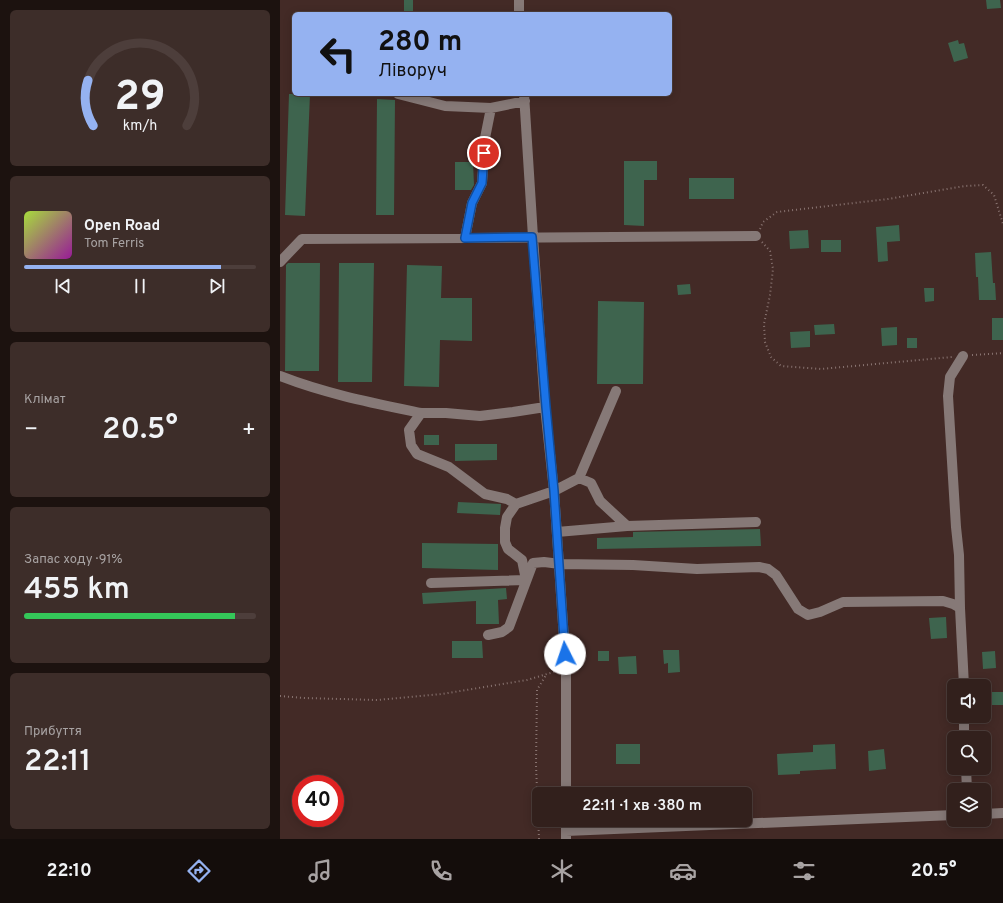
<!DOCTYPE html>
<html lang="uk">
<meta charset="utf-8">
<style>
:root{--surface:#32201c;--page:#3d2d29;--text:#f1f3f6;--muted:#a8a3a3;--line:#4d3e3b;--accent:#95b2f1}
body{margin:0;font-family:Overpass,sans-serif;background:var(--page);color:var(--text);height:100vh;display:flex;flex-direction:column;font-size:15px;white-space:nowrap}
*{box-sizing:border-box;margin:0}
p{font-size:13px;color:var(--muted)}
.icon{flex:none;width:22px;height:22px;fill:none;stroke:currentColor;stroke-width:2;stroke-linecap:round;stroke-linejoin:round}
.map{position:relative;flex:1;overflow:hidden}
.sheet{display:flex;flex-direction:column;gap:10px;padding:10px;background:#1c120f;width:280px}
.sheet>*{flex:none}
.top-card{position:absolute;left:12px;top:12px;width:380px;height:84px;border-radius:6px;box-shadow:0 2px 10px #0003,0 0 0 1px var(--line);background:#95b2f1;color:#111;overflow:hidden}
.fabs{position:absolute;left:667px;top:679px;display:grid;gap:8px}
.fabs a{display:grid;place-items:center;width:44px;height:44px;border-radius:6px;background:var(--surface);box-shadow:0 2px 10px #0003,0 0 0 1px var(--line);font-size:20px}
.speed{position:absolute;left:12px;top:775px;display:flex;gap:8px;font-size:20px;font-weight:700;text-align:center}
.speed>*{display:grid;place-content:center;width:52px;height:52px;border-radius:50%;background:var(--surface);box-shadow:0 2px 10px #0003,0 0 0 1px var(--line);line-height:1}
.speed .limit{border:6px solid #d22;background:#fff;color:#111}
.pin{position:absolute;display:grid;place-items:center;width:34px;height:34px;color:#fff;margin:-17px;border:2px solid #fff;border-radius:50%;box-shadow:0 1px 4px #0007}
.me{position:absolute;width:44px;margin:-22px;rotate:356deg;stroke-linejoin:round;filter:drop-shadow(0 0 3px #0008)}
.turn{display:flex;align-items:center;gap:14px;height:84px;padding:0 20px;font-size:18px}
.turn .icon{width:52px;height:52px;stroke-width:2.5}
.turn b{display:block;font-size:28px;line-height:34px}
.big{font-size:30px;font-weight:600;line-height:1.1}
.sheet .card{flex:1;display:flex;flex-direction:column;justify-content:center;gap:6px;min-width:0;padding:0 14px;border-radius:6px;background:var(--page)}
.sheet .dial{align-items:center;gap:0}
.dial svg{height:104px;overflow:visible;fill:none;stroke:var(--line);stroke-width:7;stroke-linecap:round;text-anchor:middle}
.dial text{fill:var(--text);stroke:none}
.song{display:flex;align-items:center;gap:12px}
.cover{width:48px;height:48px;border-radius:6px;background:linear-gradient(135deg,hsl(80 70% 55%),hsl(300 70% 35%))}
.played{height:4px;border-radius:2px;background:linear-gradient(90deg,var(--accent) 85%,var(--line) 85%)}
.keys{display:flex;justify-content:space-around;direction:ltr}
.heat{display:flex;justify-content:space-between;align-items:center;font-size:22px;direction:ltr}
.charge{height:6px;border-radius:3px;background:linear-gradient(90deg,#34c759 91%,var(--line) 0)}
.trip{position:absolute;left:252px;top:787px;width:220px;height:40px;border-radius:6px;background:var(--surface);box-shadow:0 2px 10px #0003,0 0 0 1px var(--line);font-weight:600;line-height:40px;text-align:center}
.tab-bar{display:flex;height:64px;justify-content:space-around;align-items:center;background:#140d0b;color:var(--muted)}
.tab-bar .icon{width:28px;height:28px}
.tab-bar .selected{color:var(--accent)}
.tab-bar b{font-size:18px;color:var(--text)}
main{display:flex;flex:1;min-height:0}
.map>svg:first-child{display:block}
.building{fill:#3e644e}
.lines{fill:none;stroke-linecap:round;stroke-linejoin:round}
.path{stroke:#897471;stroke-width:2;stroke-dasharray:1 3;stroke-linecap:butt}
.minor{stroke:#867977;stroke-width:10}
.route-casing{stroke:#114b97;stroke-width:10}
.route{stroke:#1a73e8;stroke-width:7}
</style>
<main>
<section class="sheet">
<div class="card dial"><svg viewBox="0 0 100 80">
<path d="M14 69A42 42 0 1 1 86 69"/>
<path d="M14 69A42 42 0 0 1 10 34" stroke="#95b2f1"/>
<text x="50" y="56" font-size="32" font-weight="700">29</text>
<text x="50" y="72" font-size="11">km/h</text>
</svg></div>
<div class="card">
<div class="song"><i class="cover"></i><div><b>Open Road</b><p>Tom Ferris</p></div></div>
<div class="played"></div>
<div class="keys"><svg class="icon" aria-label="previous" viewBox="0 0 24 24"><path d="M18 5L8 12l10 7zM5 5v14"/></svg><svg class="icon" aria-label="pause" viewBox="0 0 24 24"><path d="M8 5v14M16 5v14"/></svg><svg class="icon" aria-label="next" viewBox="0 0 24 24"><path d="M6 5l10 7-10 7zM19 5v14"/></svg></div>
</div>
<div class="card"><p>Клімат</p>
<div class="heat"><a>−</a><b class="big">20.5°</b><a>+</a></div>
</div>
<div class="card"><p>Запас ходу · 91%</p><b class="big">455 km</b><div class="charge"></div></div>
<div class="card"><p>Прибуття</p><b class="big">22:11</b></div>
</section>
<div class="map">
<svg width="723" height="839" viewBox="0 0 723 839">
<rect width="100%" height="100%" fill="#432a26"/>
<path class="building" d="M124,0H133V13H124Z
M706,0H720L721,8L707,9Z
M678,40L679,44L684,43L688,58L674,62L668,43Z
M9,94H30L25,216L5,215Z
M97,99L115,100L114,215H96Z
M344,161H377V180H364V226L344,225Z
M175,162H193L194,185L191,190H175Z
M409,178H454V199H409Z
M619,225L620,241L607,242L608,261L598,262L596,227Z
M528,230L529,248L510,249L509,231Z
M541,240H561V252H541Z
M711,252L713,283H715L716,300H699L698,277H696L695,253Z
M8,263H40L39,371H5L6,265Z
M59,263H94L92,382H58Z
M127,265L162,266L161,298H192V341L160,340L159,387L124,386Z
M410,284L411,294L398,295L397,285Z
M644,288H654V301L645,302Z
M318,301L364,302L363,384H317Z
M712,318H723V340H712Z
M554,324L555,334L535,335L534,325Z
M617,327V345L602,346L601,328Z
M530,331V347L511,348L510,332Z
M627,338H637V348H627Z
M144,435H159V445H144Z
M175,444H217V460L175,461Z
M178,502L221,504L220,515L177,513Z
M480,529L481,546L317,549V538L353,537V532Z
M142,543L218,544V570L142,568Z
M226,588L227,599L218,600L219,624H196V601L143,604L142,593Z
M666,617L667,638L651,639L649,618Z
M172,641H202L203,658H172Z
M383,650H399L400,672L388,673V663L384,664Z
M318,651H329V661H318Z
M715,651L716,668L703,669L702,652Z
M356,656L357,674H339L338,657Z
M704,692H723V705H704Z
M336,744H360V764H336Z
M555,744L556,769L520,771V774L498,775L497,754L533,752V745Z
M604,749L606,769L589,771L588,751Z"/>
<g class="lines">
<path class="path" d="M480,229L483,222L497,212L608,199L685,186L703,185L714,195L723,224
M482,242L490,251L493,269L490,295L484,324L485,342L491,357L501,366L541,369L672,357
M692,355L723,353
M0,696L24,698L97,700L162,694L247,680L277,671
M259,839L256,765L257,690L266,675"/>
<path class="minor" d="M239,0V14
M118,94L165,106L211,108L245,101
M244,94L253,237L265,407L274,491L286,669V794
M185,238L192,203L202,183L205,138L211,108
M0,262L22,239L476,236
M683,356L670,377L668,396L676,527L679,555L680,608L684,686
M0,376C46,394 93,403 141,413
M265,407L233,412L200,416L166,413H141L129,430L131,445L137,454L169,467L205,494L227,499L236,504L274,491L299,478L336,391
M299,478L311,483L320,501L347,526
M277,532L347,526L476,522
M151,583L246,580L242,560L228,549L225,542V528L227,517L236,504
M208,635L222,632L229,627L253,563L264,562L280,564L353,565L417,569L479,567L488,569L496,575L518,609L528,615L540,612L563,602L663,601L673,604L680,608
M684,716V738
M686,768L687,790
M704,814L723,813
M286,831L674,815
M286,839V820"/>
</g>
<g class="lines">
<defs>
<path id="route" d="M204,153L202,183L192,203L185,238L252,237L266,407L274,491L285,654"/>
</defs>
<use href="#route" class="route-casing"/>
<use href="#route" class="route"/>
</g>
</svg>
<div class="fabs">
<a><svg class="icon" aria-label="sound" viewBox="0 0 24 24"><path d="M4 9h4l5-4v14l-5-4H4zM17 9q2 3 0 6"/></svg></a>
<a><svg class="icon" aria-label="search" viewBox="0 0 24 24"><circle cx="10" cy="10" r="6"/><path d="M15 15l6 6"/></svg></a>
<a><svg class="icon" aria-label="layers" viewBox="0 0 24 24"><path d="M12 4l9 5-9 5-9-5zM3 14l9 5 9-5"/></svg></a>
</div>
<div class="speed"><div class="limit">40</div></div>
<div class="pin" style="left:204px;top:153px;background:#d93025"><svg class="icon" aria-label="arrive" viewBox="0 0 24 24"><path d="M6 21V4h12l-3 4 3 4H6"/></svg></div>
<svg class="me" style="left:285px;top:654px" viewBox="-20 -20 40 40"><circle r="19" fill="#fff"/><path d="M0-13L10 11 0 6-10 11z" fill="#1a73e8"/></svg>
<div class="trip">22:11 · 1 хв · 380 m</div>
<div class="top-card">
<div class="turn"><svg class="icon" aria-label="left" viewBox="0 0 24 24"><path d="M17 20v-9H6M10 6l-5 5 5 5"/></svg><div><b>280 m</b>Ліворуч</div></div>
</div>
</div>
</main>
<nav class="tab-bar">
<b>22:10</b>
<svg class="icon selected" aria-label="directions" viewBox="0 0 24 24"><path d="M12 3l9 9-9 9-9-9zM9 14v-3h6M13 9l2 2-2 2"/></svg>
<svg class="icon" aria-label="music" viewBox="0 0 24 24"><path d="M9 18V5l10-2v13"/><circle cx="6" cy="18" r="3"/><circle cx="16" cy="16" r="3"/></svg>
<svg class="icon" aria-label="phone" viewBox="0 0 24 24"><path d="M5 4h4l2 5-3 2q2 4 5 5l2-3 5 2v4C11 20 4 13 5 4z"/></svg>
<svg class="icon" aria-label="climate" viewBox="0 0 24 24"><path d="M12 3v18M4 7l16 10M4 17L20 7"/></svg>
<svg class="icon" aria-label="car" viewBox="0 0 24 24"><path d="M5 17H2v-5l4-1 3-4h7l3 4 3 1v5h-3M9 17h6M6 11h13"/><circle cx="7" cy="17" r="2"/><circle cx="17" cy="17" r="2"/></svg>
<svg class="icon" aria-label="filters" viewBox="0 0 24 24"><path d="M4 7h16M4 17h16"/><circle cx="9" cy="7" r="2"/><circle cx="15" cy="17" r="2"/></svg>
<b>20.5°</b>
</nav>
